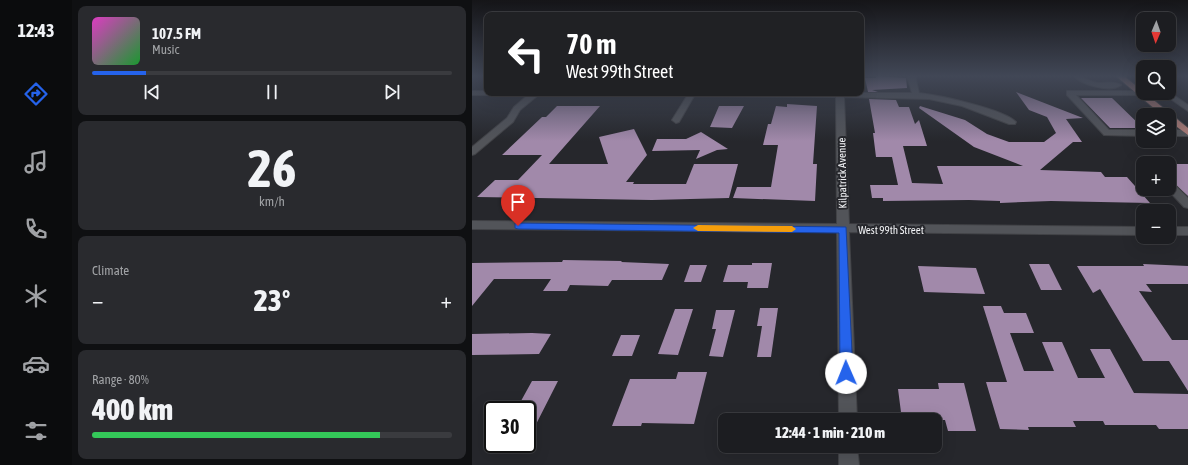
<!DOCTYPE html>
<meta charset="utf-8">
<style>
:root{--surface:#1c1d21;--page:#292a2e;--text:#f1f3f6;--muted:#a0a2a5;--line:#3a3b3f;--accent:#2563eb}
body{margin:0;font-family:"Asap Condensed",sans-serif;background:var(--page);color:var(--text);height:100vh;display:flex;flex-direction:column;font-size:15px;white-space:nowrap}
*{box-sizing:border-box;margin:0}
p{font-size:13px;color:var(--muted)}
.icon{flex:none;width:22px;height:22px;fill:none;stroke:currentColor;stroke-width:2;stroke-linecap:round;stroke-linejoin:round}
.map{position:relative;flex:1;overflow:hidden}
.panel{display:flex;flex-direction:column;gap:6px;padding:6px;background:#0f1012;width:400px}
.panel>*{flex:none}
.hud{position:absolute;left:12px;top:12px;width:380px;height:84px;border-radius:8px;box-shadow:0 4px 16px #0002,0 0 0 1px var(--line);background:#202124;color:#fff;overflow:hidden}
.needle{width:26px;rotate:182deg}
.fabs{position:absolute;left:664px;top:12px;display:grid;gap:8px}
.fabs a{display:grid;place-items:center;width:40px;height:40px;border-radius:8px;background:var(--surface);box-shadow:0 4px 16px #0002,0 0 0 1px var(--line);font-size:20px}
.speed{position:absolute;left:12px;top:401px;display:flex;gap:8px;font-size:20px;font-weight:700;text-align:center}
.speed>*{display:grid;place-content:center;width:52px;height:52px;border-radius:50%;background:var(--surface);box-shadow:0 4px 16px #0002,0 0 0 1px var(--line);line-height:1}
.speed .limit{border:2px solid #111;border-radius:6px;background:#fff;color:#111}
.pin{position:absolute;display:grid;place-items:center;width:34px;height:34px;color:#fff;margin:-41px -17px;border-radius:50% 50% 50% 0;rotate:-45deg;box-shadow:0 0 4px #0007}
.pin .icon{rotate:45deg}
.me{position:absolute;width:44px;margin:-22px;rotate:359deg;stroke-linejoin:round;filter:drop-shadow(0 0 3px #0008)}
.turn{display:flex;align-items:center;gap:14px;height:84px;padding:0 16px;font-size:18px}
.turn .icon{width:52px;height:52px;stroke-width:2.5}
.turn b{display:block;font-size:28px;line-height:34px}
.big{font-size:30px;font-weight:800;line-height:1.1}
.panel .tile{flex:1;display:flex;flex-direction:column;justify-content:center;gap:6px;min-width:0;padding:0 14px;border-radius:8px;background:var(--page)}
.panel .dial{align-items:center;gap:0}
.dial b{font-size:52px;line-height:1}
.song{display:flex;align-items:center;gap:12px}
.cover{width:48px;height:48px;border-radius:6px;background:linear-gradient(135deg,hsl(310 70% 55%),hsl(130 70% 35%))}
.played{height:4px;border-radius:2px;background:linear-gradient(90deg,var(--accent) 15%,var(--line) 15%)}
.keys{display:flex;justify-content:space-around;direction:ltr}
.heat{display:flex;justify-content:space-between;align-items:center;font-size:22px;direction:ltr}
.charge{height:6px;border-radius:3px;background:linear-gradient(90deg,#34c759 80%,var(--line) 0)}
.trip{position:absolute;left:246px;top:413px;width:224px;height:40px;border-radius:8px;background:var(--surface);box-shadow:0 4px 16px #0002,0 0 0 1px var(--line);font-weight:800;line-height:40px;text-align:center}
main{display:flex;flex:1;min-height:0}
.tab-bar{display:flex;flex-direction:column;width:72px;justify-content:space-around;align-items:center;background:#0b0c0d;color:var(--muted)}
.tab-bar .icon{width:28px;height:28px}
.tab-bar .active{color:var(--accent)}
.tab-bar b{font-size:18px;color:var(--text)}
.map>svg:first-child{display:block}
.building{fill:#a189aa}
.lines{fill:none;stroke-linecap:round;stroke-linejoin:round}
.minor-casing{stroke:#414246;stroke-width:2}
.major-casing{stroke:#414246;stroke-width:2}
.minor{fill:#525459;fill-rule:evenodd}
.major{fill:#b3807b;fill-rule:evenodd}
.route{fill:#2563eb;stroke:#184099}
.slow{fill:#f59e0b}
.labels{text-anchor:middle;stroke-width:4;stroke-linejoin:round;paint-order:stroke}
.street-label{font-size:11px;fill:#f1f2f5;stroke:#26272c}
</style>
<main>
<nav class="tab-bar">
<b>12:43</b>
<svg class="icon active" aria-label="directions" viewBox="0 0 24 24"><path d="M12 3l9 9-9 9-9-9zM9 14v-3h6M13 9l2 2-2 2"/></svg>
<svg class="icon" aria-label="music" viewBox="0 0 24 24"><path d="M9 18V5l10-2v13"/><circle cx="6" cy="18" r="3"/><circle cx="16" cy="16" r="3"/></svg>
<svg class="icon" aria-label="phone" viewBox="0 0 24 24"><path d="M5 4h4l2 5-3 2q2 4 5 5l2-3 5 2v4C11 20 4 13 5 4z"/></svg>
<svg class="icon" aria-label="climate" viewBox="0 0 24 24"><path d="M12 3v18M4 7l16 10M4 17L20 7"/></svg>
<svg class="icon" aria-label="car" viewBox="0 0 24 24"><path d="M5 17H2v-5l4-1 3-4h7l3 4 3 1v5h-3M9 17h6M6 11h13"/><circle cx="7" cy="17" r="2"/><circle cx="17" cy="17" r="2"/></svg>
<svg class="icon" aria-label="filters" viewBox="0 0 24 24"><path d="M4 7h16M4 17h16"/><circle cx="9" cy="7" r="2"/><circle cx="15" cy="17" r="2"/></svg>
</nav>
<section class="panel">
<div class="tile">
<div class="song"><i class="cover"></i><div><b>107.5 FM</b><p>Music</p></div></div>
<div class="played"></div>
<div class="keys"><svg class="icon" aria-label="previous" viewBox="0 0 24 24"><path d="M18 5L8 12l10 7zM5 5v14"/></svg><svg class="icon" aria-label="pause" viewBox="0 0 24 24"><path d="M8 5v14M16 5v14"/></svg><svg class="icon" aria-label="next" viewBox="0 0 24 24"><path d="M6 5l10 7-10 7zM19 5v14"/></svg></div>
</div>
<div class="tile dial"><b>26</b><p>km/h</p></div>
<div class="tile"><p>Climate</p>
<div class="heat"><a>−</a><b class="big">23°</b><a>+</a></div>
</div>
<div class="tile"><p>Range · 80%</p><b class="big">400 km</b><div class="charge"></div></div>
</section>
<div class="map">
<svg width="716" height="465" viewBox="0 0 716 465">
<rect width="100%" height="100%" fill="#26272c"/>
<path class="building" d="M404,76L434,78L435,88L400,90L406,92H396L393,78H404Z
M544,92L611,118L594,119L610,142H601L568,170L629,172L633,177H655L678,203L579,201L528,203V201L497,200L411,201V198H400L398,185H426L420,157H404L401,133H403L397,99L424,100L427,107H437L443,124L447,120L455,146H431L440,183L471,184L465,166H551L502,147L447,108L448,106L493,120L515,134L537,142H572L584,133L575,117L557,110Z
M609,98H640L671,128H638Z
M315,104L345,106L341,164H345L343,201L261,198L265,187H299L306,145H291L296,124H299L304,106L315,107Z
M85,106H128L77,164H136L127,137L162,129L175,155L154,182H162L161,184H214L222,164H266L257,198L180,200L5,197L23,180H46L70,155H30L70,117H74Z
M247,106H272L260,128L238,127Z
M229,132L256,149L245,150L224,159L228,150L180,151L185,139H214Z
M697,164H716V196L697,179Z
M91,260L150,261L149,262L197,264L190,280H140L136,286L98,285L95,291H71L79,279H22L0,306V263L90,262Z
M280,263H300L296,288H275L276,282H251L256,265H280Z
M557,264H577L590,290H569Z
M671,264L716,266V284H674L680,292L667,291L700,340H716V391L697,361H671L628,289L621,293L605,266H672Z
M218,265H235L229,282H212Z
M446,266L504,268L513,294L452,292Z
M511,306H529L532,313H554L562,333H538L552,371H582L570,342H590L606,378H633L618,349H638L662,393L716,394V429H687L684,425H633L631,421H601L604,427H556L557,430L528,429L514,382H535Z
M288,308H306L299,357H285L290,326H285Z
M203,309H221L206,355L186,354Z
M244,310H263L251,357L237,356L244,329H240Z
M60,333L79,334L67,354L0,355V334Z
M149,335H168L160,356H140Z
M206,372H235L222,424L170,423L169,426H140L158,379H204Z
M60,381H86L55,442V410H44Z
M466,383H492L504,431H476L473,420H430L426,389H467Z"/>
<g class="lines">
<defs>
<path id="minor" d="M435,76H443L447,93C466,95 532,109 544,122L543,124H537L490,106L457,99L372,97L377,224L671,227V235L377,232L385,420H367L365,232L0,229V221L365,224L364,97L222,96L207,122L204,123L200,120L215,96H65L48,110L41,122L3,154L0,155V147L35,118L42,107L56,95H0V91H15V93H440Z
M602,76C611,76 617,82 627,83C633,83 643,81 649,85C639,93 610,85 602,76Z
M595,91H671V95H604L637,130H671V136L632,135L595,95Z
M697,92L716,105V111L690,93Z
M697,130H716V136H697Z
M672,157L680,163H671V165L667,160Z
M697,182L701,183L716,198V208L712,207L695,189H697Z
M697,227H716V235H697Z
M367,446H385L387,465H367Z"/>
<path id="major" d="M644,76H652L716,128V135L697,121V115H690Z"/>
</defs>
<use href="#minor" class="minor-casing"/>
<use href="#major" class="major-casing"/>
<use href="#minor" class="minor"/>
<use href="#major" class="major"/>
</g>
<linearGradient id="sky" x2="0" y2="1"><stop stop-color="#151518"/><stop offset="0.54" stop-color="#414756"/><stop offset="1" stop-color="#414756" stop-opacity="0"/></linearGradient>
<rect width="716" height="141" fill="url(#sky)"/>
<path class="route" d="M43,223L374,227L381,373L379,377L374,379L370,377L368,373L367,233L46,229L43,228Z"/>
<path class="slow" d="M226,225L320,226L324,229L320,232L226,231L221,228Z"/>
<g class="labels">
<g class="street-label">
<text transform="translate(370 173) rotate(-91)" y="4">Kilpatrick Avenue</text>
<text x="419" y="234">West 99th Street</text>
</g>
</g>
</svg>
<div class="fabs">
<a><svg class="needle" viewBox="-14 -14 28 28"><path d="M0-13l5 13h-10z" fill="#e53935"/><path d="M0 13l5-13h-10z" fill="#a0a2a5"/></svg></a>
<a><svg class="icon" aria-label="search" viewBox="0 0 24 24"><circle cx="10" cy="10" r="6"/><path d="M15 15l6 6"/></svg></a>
<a><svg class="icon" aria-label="layers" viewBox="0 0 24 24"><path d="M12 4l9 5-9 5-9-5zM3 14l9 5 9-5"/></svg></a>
<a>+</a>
<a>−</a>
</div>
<div class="speed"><div class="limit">30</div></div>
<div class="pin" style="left:46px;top:226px;background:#d93025"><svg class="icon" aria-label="arrive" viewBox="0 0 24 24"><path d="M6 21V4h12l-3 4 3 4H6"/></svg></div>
<svg class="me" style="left:374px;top:373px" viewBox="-20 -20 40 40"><circle r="19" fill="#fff"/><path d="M0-13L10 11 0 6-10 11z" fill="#2563eb"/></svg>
<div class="trip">12:44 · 1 min · 210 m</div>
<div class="hud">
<div class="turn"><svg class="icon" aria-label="left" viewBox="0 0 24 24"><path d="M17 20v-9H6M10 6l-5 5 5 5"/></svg><div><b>70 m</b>West 99th Street</div></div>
</div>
</div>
</main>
